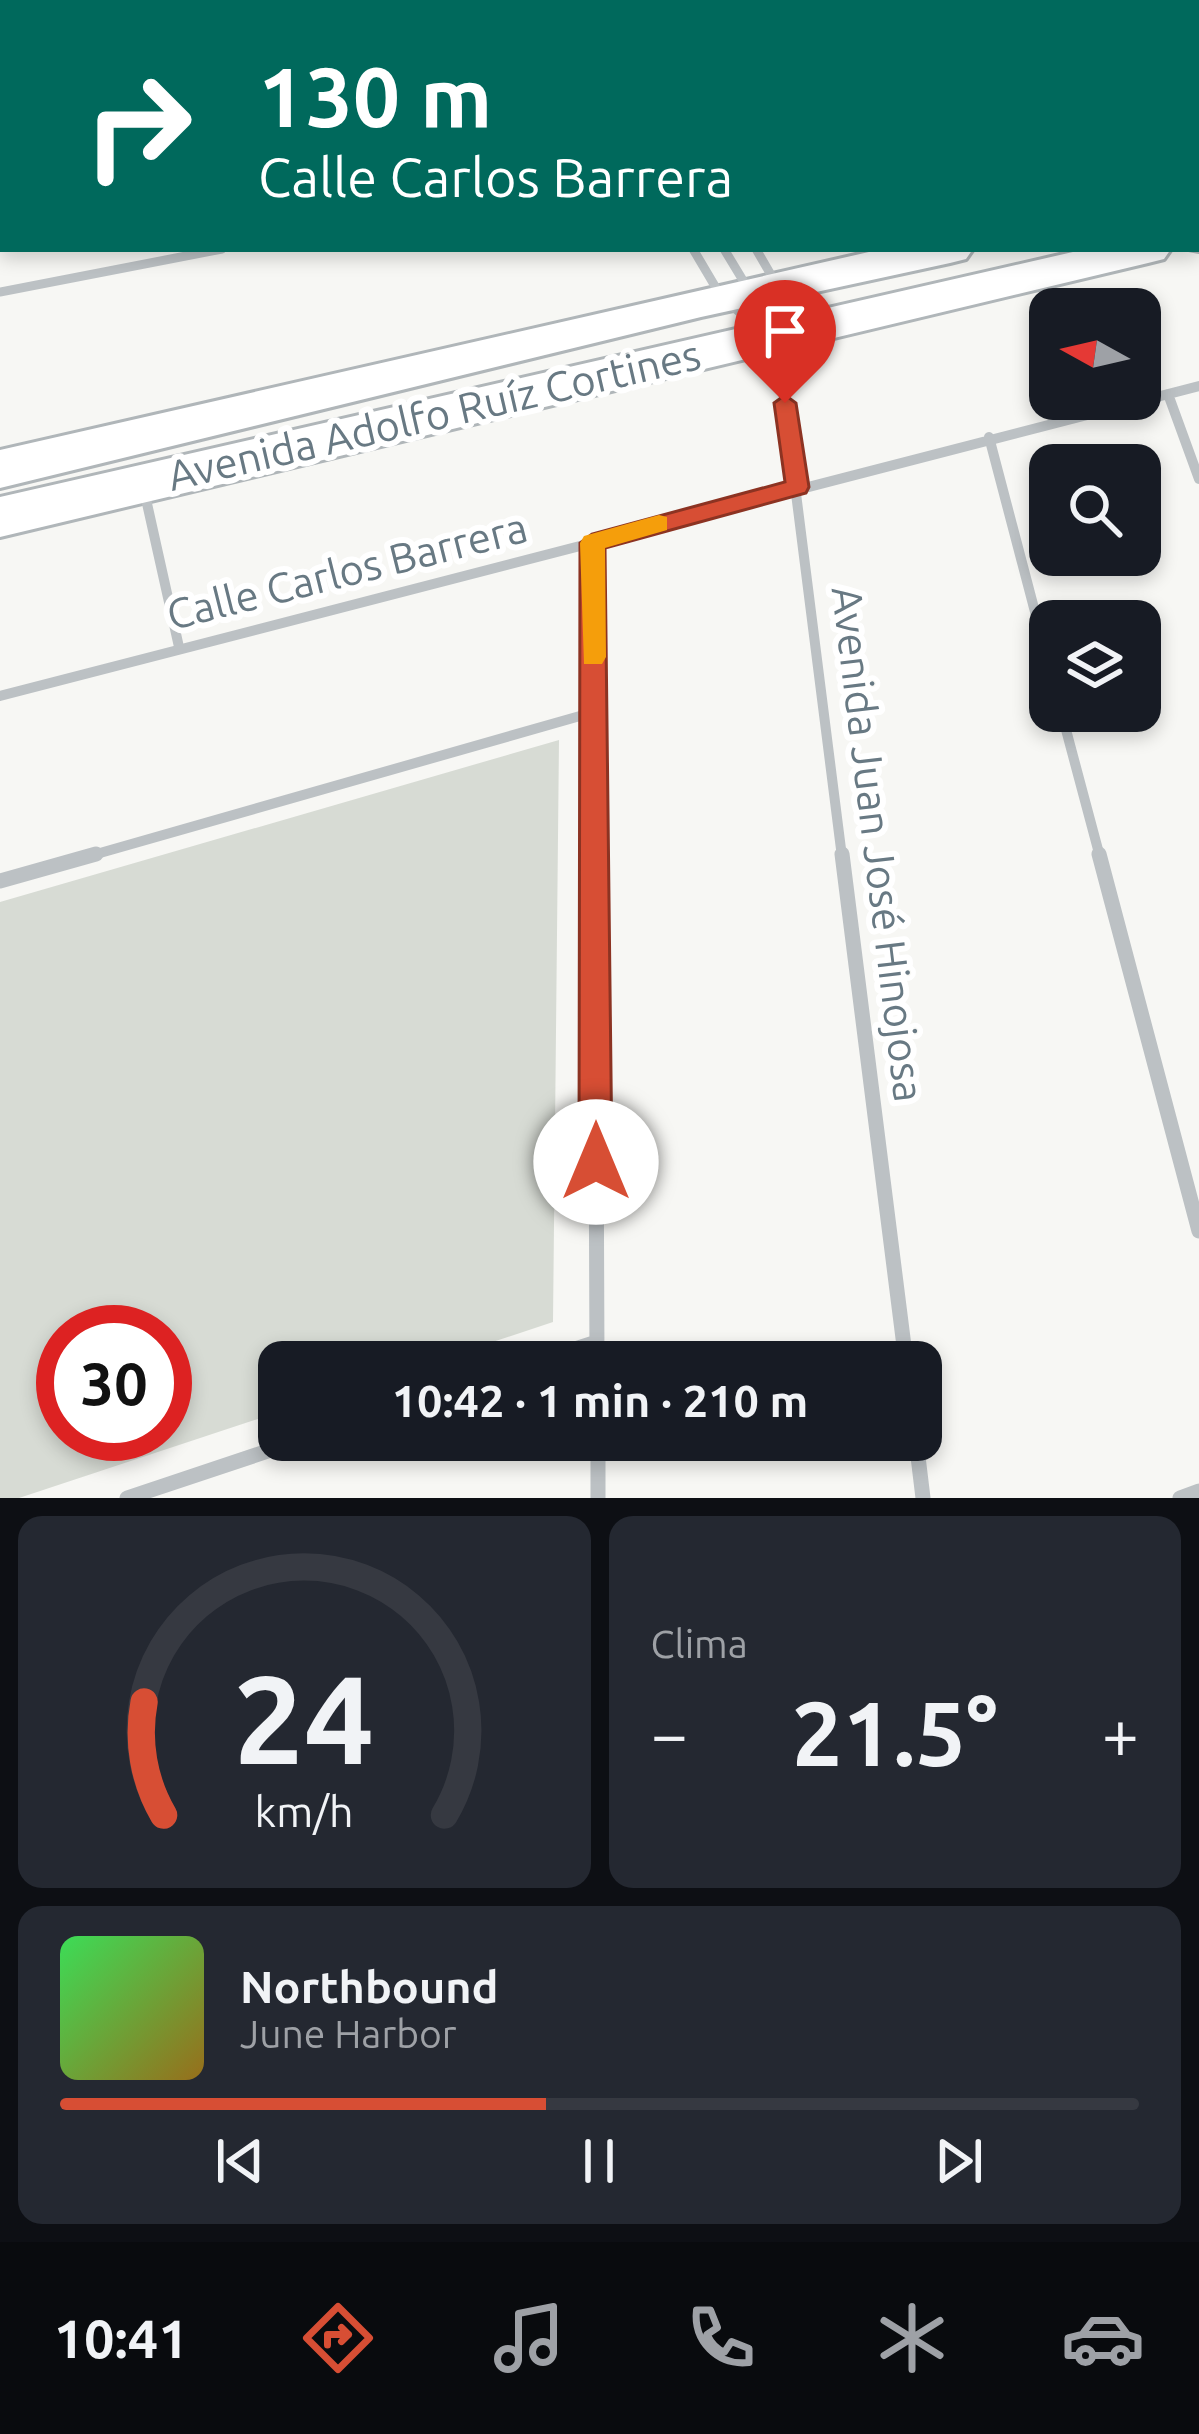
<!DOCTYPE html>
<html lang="es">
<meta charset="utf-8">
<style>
:root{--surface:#171b24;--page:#242831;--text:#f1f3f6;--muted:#9ea1a6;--line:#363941;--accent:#d74e34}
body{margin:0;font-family:Ubuntu,sans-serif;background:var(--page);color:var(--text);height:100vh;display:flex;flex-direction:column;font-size:45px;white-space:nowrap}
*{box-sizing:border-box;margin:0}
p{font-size:39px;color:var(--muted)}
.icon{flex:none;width:66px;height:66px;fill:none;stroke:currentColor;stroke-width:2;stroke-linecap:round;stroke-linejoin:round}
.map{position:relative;height:1498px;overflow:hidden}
.side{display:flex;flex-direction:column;gap:18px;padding:18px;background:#0d0f14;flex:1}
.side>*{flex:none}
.guide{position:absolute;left:0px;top:0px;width:1200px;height:252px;box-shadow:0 6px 18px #0003;background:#00695c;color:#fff;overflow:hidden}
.needle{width:78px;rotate:278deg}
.controls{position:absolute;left:1029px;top:288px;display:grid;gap:24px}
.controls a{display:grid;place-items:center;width:132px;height:132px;border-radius:24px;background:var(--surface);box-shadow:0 6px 18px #0003;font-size:60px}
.speed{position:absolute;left:36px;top:1305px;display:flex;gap:24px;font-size:60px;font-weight:700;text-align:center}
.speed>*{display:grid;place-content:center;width:156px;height:156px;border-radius:50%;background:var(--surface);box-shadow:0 6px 18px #0003;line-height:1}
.speed .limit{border:18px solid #d22;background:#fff;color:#111}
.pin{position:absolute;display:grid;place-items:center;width:102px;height:102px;color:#fff;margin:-123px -51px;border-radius:50% 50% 50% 0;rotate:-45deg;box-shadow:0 0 12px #0007}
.pin .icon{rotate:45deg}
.me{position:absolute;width:132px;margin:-66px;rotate:0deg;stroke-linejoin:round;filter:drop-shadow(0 0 9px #0008)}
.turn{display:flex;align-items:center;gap:42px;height:252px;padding:0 60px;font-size:54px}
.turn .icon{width:156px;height:156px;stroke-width:2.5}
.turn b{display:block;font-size:84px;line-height:102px}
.big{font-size:90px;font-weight:600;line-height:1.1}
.side .card{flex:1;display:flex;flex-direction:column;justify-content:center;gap:18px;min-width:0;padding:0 42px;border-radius:24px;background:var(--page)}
.side .dial{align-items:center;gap:0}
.dial svg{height:312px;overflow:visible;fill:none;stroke:var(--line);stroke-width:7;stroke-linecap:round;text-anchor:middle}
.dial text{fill:var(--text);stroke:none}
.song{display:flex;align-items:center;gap:36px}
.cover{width:144px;height:144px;border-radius:18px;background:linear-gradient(135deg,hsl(130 70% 55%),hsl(40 70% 35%))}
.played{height:12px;border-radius:6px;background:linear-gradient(90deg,var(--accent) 45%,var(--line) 45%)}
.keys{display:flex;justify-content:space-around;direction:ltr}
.heat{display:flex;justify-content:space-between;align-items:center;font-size:66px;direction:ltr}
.side .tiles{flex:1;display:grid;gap:18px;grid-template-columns:1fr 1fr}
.card:last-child{grid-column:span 2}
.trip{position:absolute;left:258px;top:1341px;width:684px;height:120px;border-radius:24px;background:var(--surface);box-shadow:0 6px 18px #0003;font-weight:600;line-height:120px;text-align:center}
.menu{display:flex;height:192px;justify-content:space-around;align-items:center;background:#090b0e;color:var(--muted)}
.menu .icon{width:84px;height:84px}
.menu .current{color:var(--accent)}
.menu b{font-size:54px;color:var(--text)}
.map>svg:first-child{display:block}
.green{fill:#d7dbd4;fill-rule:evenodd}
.building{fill:#a6aeb3;stroke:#747a7d;stroke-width:3}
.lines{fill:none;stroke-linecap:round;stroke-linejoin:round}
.primary-casing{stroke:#b0b6b9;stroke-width:6}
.street-far2{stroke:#bcc1c4;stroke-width:9}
.street-far1{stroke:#bcc1c4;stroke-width:10}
.street{stroke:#bcc1c4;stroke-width:15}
.primary{fill:#fff;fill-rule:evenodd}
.route{fill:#d74e34;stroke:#8c3322;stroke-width:3}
.slow{fill:#f59e0b}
.labels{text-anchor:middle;stroke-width:12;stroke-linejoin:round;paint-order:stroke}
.street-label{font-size:42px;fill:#687983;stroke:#fff}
</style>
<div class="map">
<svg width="1199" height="1498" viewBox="0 0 1199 1498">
<rect width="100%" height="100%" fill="#f7f7f4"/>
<path class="green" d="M559,740L553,1322L432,1362H279V1412L19,1498H0V902ZM63,1332H165V1434H63Z"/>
<path class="building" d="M207,0H386L387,3H208Z"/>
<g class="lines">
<defs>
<path id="primary" d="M1197,223H1199V251L1189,249H1197Z
M882,249H973L966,259L950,263L701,317L0,488V450Z
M1086,249H1171L1164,259L1148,263L0,537V497Z"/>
</defs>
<use href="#primary" class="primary-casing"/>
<path class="street-far2" d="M873,3L890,0
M693,249L722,298L765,333
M724,249L750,292L780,370
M756,249L778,287L770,331
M0,292L222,249"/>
<path class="street-far1" d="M780,367L842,857
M1168,394L1199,479
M989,437L1050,669
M144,490L179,647
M593,543L595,857
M0,696L1199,386
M1061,711L1100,857
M86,857L594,712"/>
<path class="street" d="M595,854L597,1362
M842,854L906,1362
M1099,854L1199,1231
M0,881L96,854
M535,1362L597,1342
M598,1440V1498
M916,1440L923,1498
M127,1498L301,1440
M1180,1498L1199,1491"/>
<use href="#primary" class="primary"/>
</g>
<path class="route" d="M785,395L796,403L809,487L806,493L605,548L612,1162L608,1173L596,1178L584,1173L579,1162L580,543L592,534L785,482L774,403Z"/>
<path class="slow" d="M659,515L667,517V530L605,548L606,657L602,664H584L580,543L584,536Z"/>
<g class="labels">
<g class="street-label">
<text transform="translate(434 415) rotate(-13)" y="15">Avenida Adolfo Ruíz Cortines</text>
<text transform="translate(347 571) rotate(-14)" y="15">Calle Carlos Barrera</text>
<text transform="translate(878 844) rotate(83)" y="15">Avenida Juan José Hinojosa</text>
</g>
</g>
</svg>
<div class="controls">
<a><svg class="needle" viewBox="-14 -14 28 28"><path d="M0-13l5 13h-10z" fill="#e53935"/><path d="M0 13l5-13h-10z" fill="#9ea1a6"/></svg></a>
<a><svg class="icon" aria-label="search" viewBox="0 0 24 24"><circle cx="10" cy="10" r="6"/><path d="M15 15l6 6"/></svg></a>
<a><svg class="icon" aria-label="layers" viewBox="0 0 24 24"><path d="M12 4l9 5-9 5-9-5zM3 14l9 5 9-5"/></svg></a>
</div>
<div class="speed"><div class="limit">30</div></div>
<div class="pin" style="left:785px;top:403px;background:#d93025"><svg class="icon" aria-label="arrive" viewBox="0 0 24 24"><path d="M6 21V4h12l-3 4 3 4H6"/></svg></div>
<svg class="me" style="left:596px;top:1162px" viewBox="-20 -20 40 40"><circle r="19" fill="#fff"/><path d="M0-13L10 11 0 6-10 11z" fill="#d74e34"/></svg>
<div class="trip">10:42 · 1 min · 210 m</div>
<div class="guide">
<div class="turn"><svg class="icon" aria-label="right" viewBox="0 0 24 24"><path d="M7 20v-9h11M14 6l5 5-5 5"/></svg><div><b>130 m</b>Calle Carlos Barrera</div></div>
</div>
</div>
<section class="side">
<div class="tiles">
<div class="card dial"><svg viewBox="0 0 100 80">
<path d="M14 69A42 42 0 1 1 86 69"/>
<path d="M14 69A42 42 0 0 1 9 40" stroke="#d74e34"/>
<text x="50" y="56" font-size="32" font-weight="700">24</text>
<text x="50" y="72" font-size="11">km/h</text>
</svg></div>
<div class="card"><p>Clima</p>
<div class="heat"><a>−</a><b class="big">21.5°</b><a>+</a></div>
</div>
<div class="card">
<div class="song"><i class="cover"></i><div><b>Northbound</b><p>June Harbor</p></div></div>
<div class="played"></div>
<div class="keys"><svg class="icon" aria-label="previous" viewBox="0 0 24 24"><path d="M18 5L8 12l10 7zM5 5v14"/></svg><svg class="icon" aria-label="pause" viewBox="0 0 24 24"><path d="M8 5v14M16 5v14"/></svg><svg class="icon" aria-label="next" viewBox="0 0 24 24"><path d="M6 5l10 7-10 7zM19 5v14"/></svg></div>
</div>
</div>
</section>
<nav class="menu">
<b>10:41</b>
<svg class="icon current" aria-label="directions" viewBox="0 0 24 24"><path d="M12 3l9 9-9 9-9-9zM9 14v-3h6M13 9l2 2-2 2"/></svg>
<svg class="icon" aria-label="music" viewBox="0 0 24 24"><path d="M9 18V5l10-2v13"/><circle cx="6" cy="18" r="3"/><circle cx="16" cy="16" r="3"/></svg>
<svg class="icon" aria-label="phone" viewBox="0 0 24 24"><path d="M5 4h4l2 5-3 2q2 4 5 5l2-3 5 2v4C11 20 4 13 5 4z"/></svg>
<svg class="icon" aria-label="climate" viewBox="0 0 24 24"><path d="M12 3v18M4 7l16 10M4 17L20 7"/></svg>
<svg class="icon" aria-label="car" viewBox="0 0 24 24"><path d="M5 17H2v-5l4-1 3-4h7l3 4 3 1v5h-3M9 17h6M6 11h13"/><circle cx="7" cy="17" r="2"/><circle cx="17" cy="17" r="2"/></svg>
</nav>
